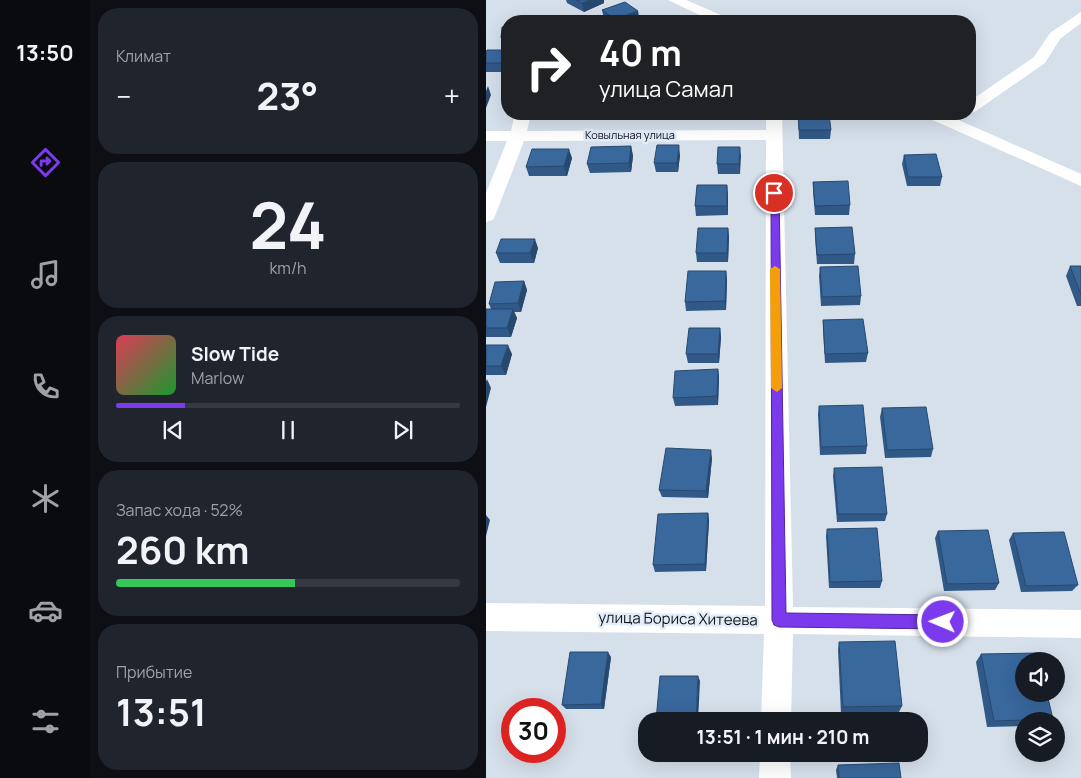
<!DOCTYPE html>
<html lang="ru">
<meta charset="utf-8">
<style>
:root{--surface:#171b24;--page:#20242c;--text:#f1f3f6;--muted:#9ea1a6;--line:#363941;--accent:#7c3aed}
body{margin:0;font-family:Manrope,sans-serif;background:var(--page);color:var(--text);height:100vh;display:flex;flex-direction:column;font-size:19px;white-space:nowrap}
*{box-sizing:border-box;margin:0}
p{font-size:16px;color:var(--muted)}
.icon{flex:none;width:28px;height:28px;fill:none;stroke:currentColor;stroke-width:2;stroke-linecap:round;stroke-linejoin:round}
.map{position:relative;flex:1;overflow:hidden}
.drawer{display:flex;flex-direction:column;gap:8px;padding:8px;background:#0d0f14;width:396px}
.drawer>*{flex:none}
.hud{position:absolute;left:15px;top:15px;width:475px;height:105px;border-radius:20px;box-shadow:0 5px 20px #0002;background:#202124;color:#fff;overflow:hidden}
.controls{position:absolute;left:529px;top:652px;display:grid;gap:10px}
.controls a{display:grid;place-items:center;width:50px;height:50px;border-radius:50%;background:var(--surface);box-shadow:0 5px 20px #0002;font-size:25px}
.speed{position:absolute;left:15px;top:698px;display:flex;gap:10px;font-size:25px;font-weight:700;text-align:center}
.speed>*{display:grid;place-content:center;width:65px;height:65px;border-radius:50%;background:var(--surface);box-shadow:0 5px 20px #0002;line-height:1}
.speed .limit{border:8px solid #d22;background:#fff;color:#111}
.pin{position:absolute;display:grid;place-items:center;width:42px;height:42px;color:#fff;margin:-21px;border:2px solid #fff;border-radius:50%;box-shadow:0 1px 5px #0007}
.me{position:absolute;width:55px;margin:-28px;rotate:271deg;stroke-linejoin:round;filter:drop-shadow(0 0 4px #0008)}
.turn{display:flex;align-items:center;gap:18px;height:105px;padding:0 15px;font-size:22px}
.turn .icon{width:65px;height:65px;stroke-width:2.5}
.turn b{display:block;font-size:35px;line-height:42px}
.big{font-size:38px;font-weight:700;line-height:1.1}
.drawer .widget{flex:1;display:flex;flex-direction:column;justify-content:center;gap:8px;min-width:0;padding:0 18px;border-radius:20px;background:var(--page)}
.drawer .dial{align-items:center;gap:0}
.dial b{font-size:65px;line-height:1}
.song{display:flex;align-items:center;gap:15px}
.cover{width:60px;height:60px;border-radius:8px;background:linear-gradient(135deg,hsl(350 70% 55%),hsl(130 70% 35%))}
.played{height:5px;border-radius:2px;background:linear-gradient(90deg,var(--accent) 20%,var(--line) 20%)}
.keys{display:flex;justify-content:space-around;direction:ltr}
.heat{display:flex;justify-content:space-between;align-items:center;font-size:28px;direction:ltr}
.charge{height:8px;border-radius:4px;background:linear-gradient(90deg,#34c759 52%,var(--line) 0)}
.trip{position:absolute;left:152px;top:712px;width:290px;height:50px;border-radius:20px;background:var(--surface);box-shadow:0 5px 20px #0002;font-weight:700;line-height:50px;text-align:center}
main{display:flex;flex:1;min-height:0}
.menu{display:flex;flex-direction:column;width:90px;justify-content:space-around;align-items:center;background:#090b0e;color:var(--muted)}
.menu .icon{width:35px;height:35px}
.menu .current{color:var(--accent)}
.menu b{font-size:22px;color:var(--text)}
.map>svg:first-child{display:block}
.lines{fill:none;stroke-linecap:round;stroke-linejoin:round}
.minor{fill:#fff;fill-rule:evenodd}
.wall{fill:#315987}
.shaded-wall{fill:#28496e}
.building{fill:#39689d;stroke:#28496e}
.route{fill:#7c3aed;stroke:#51269a}
.slow{fill:#f59e0b}
.labels{text-anchor:middle;stroke-width:5;stroke-linejoin:round;paint-order:stroke}
.far-street-label{font-size:11px;fill:#111418;stroke:#e3edf9}
.near-street-label{font-size:15px;fill:#111418;stroke:#e3edf9}
</style>
<main>
<nav class="menu">
<b>13:50</b>
<svg class="icon current" aria-label="directions" viewBox="0 0 24 24"><path d="M12 3l9 9-9 9-9-9zM9 14v-3h6M13 9l2 2-2 2"/></svg>
<svg class="icon" aria-label="music" viewBox="0 0 24 24"><path d="M9 18V5l10-2v13"/><circle cx="6" cy="18" r="3"/><circle cx="16" cy="16" r="3"/></svg>
<svg class="icon" aria-label="phone" viewBox="0 0 24 24"><path d="M5 4h4l2 5-3 2q2 4 5 5l2-3 5 2v4C11 20 4 13 5 4z"/></svg>
<svg class="icon" aria-label="climate" viewBox="0 0 24 24"><path d="M12 3v18M4 7l16 10M4 17L20 7"/></svg>
<svg class="icon" aria-label="car" viewBox="0 0 24 24"><path d="M5 17H2v-5l4-1 3-4h7l3 4 3 1v5h-3M9 17h6M6 11h13"/><circle cx="7" cy="17" r="2"/><circle cx="17" cy="17" r="2"/></svg>
<svg class="icon" aria-label="filters" viewBox="0 0 24 24"><path d="M4 7h16M4 17h16"/><circle cx="9" cy="7" r="2"/><circle cx="15" cy="17" r="2"/></svg>
</nav>
<section class="drawer">
<div class="widget"><p>Климат</p>
<div class="heat"><a>−</a><b class="big">23°</b><a>+</a></div>
</div>
<div class="widget dial"><b>24</b><p>km/h</p></div>
<div class="widget">
<div class="song"><i class="cover"></i><div><b>Slow Tide</b><p>Marlow</p></div></div>
<div class="played"></div>
<div class="keys"><svg class="icon" aria-label="previous" viewBox="0 0 24 24"><path d="M18 5L8 12l10 7zM5 5v14"/></svg><svg class="icon" aria-label="pause" viewBox="0 0 24 24"><path d="M8 5v14M16 5v14"/></svg><svg class="icon" aria-label="next" viewBox="0 0 24 24"><path d="M6 5l10 7-10 7zM19 5v14"/></svg></div>
</div>
<div class="widget"><p>Запас хода · 52%</p><b class="big">260 km</b><div class="charge"></div></div>
<div class="widget"><p>Прибытие</p><b class="big">13:51</b></div>
</section>
<div class="map">
<svg width="595" height="778" viewBox="0 0 595 778">
<rect width="100%" height="100%" fill="#d6e0eb"/>
<g class="lines">
<path class="minor" d="M182,0H200L242,18L244,21H226Z
M595,12V23L574,39L559,63L490,111L484,113V101L548,57L564,33Z
M29,114H45L41,131L280,130V114H296L307,607L595,610V638L307,634L305,721H275L278,634L0,631V603L279,606L280,140L38,141L9,216L7,220L0,222V193L21,141H0V131H25Z
M438,114H459L595,174V186L440,117Z
M274,754H304L305,778H273Z"/>
</g>
<path class="wall" d="M80,0H118V3L98,12L81,3Z
M116,10L152,11L153,20L150,21H121L118,19Z
M21,27V47H18L15,38Z
M20,50L18,72H0V52Z
M312,114L345,130L344,139H313Z
M145,146L147,156L145,172L104,173L101,164Z
M254,147V174H232L231,164Z
M194,155L192,172H170L168,163Z
M418,155L456,177L454,186H421L416,164Z
M86,158L81,176H43L40,167Z
M327,182L364,205L363,215H329L327,191Z
M242,194V215L210,216L209,206Z
M242,228L243,237L242,262H211L210,253Z
M329,228L369,254L368,264H331L329,237Z
M52,248L48,263H14L10,253Z
M584,266H595V306H591L580,276Z
M334,267L375,296L374,305L335,306L333,276Z
M240,271L241,280L240,310L200,311L199,302Z
M38,281L41,290L35,312H28L31,318L25,337H0V309H5L3,304Z
M337,320L382,353L380,362L339,363L337,329Z
M234,328L235,337L233,363H202L200,354Z
M0,345L26,354L20,375H0Z
M232,369L233,378L232,405L189,406L187,398Z
M333,406L381,446L380,454L334,455L332,414Z
M396,408L447,449L445,457L399,458L394,417Z
M226,458L222,498L176,497L173,490Z
M348,468L401,514L399,521L351,522L347,476Z
M222,513L223,521L220,571L169,572L167,565Z
M341,529L396,581L394,588H343L340,536Z
M452,531L513,583L509,590L458,591L449,538Z
M527,533L592,585L586,591L535,592L523,540Z
M353,642L416,706L413,712L355,714L352,650Z
M495,654L567,719L565,721H538V726L501,727L490,662Z
M125,657L118,709H80L76,705Z
M352,765L415,778H351L350,770Z"/>
<path class="shaded-wall" d="M104,0H118V3L98,12L96,3Z
M152,11L153,20L150,21H129V19Z
M20,50L21,53V63L18,72L15,63Z
M2,86L5,95L0,108V91Z
M193,145L194,155L192,172L191,163Z
M145,146L147,156L145,172L143,163Z
M254,147L255,156L254,174L253,164Z
M83,149L86,158L81,176L78,166Z
M241,185L242,194V215L241,206Z
M242,228L243,237L242,262L241,253Z
M49,239L52,248L48,263L44,253Z
M240,271L241,280L240,310L239,301Z
M38,281L41,290L35,312L32,303Z
M27,309L31,318L25,337L21,328Z
M234,328L235,337L233,363L232,354Z
M22,345L26,354L20,375L15,366Z
M232,369L233,378L232,405L231,396Z
M1,379L5,388L0,407V382Z
M225,450L226,458L222,498L220,491Z
M222,513L223,521L220,571L219,564Z
M0,515L4,520L0,536Z
M122,652L125,657L118,709L115,704Z
M212,676L214,681L212,721H210Z"/>
<path class="building" d="M90,0H104L96,3Z
M139,2L152,11L129,19L116,10Z
M67,16H90L88,21H65Z
M16,27H21V38H15Z
M1,50H20L15,63H0V52Z
M312,114H343L345,130H313Z
M171,145H193L191,163H168Z
M145,146L143,163L101,164L105,147Z
M232,147H254L253,164H231Z
M46,149H83L78,166L40,167Z
M450,154L456,177H422L418,155Z
M362,181L364,205L329,206L327,182Z
M211,185H241V206H209Z
M366,227L369,254L331,255L329,228Z
M212,228H242L241,253H210Z
M15,239H49L44,253H10Z
M372,266L375,296L336,297L334,267Z
M584,266H595V295Z
M202,271H240L239,301L199,302Z
M38,281L32,303L3,304L9,282Z
M0,309H27L21,328H0Z
M377,319L382,353L339,354L337,320Z
M203,328H234L232,354H200Z
M0,345H22L15,366H0Z
M232,369L231,396L187,398L189,371Z
M377,405L381,446L335,447L333,406Z
M440,407L447,449L401,450L396,408Z
M180,448L225,450L220,491L173,490Z
M396,467L401,514H352L348,468Z
M222,513L219,564L167,565L172,514Z
M391,528L396,581L344,582L341,529Z
M502,530L513,583L461,584L452,531Z
M578,532L592,585L540,586L527,533Z
M409,641L416,706L357,707L353,642Z
M84,652H122L115,704L76,705Z
M552,653L554,661H538V694H561L567,719L508,721L495,654Z
M174,676H212L210,721H170Z
M413,763L415,778H353L352,765Z"/>
<path class="route" d="M285,191L293,193L300,613L457,615L462,617L464,622L462,627L457,629L293,627L288,625L286,620Z"/>
<path class="slow" d="M289,266L294,269L296,388L291,392L285,388L284,269Z"/>
<g class="labels">
<g class="far-street-label">
<text x="144" y="139">Ковыльная улица</text>
</g>
<g class="near-street-label">
<text transform="translate(192 619) rotate(1)" y="5">улица Бориса Хитеева</text>
</g>
</g>
</svg>
<div class="controls">
<a><svg class="icon" aria-label="sound" viewBox="0 0 24 24"><path d="M4 9h4l5-4v14l-5-4H4zM17 9q2 3 0 6"/></svg></a>
<a><svg class="icon" aria-label="layers" viewBox="0 0 24 24"><path d="M12 4l9 5-9 5-9-5zM3 14l9 5 9-5"/></svg></a>
</div>
<div class="speed"><div class="limit">30</div></div>
<div class="pin" style="left:288px;top:193px;background:#d93025"><svg class="icon" aria-label="arrive" viewBox="0 0 24 24"><path d="M6 21V4h12l-3 4 3 4H6"/></svg></div>
<svg class="me" style="left:457px;top:622px" viewBox="-20 -20 40 40"><circle r="17" fill="#7c3aed" stroke="#fff" stroke-width="3"/><path d="M0-11L8 9 0 5-8 9z" fill="#fff"/></svg>
<div class="trip">13:51 · 1 мин · 210 m</div>
<div class="hud">
<div class="turn"><svg class="icon" aria-label="right" viewBox="0 0 24 24"><path d="M7 20v-9h11M14 6l5 5-5 5"/></svg><div><b>40 m</b>улица Самал</div></div>
</div>
</div>
</main>
